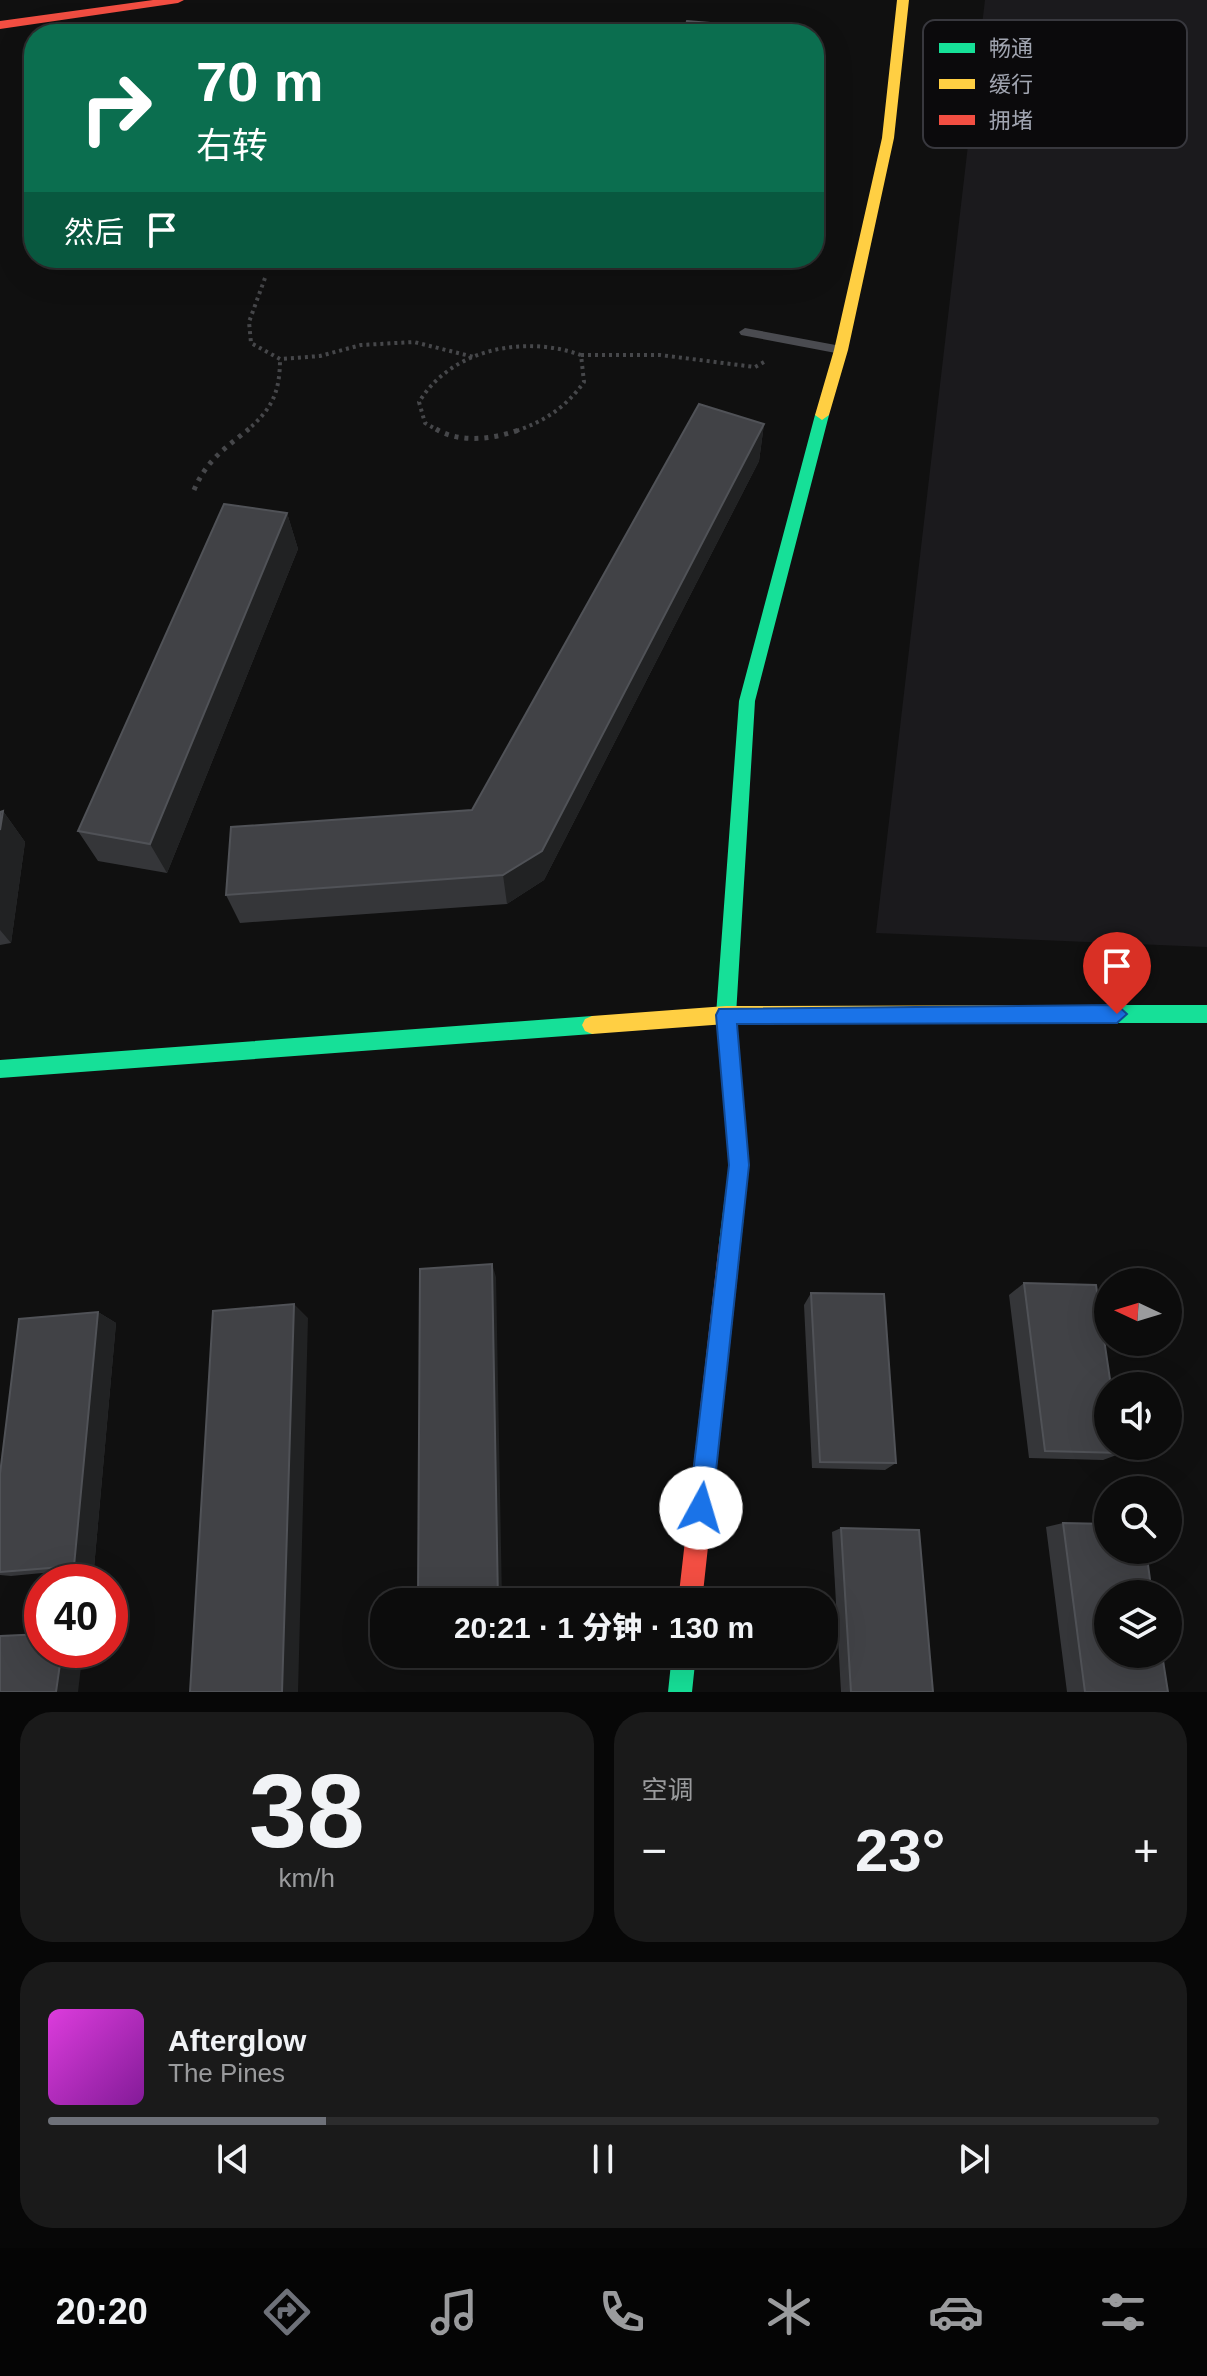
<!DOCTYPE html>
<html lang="zh">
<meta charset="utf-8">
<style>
:root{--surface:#0c0c0c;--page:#1a1a1a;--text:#f1f3f6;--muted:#9a9b9d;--line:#2c2c2d;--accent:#6e7179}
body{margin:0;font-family:Arial,"Noto Sans SC",sans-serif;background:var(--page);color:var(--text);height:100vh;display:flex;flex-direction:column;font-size:30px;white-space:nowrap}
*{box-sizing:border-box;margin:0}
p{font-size:26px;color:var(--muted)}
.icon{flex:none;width:44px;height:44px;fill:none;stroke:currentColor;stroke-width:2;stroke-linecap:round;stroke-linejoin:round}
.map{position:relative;height:1692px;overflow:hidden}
.sheet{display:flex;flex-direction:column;gap:20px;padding:20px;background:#070707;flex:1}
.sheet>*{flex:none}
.guide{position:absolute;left:24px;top:24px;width:800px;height:244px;border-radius:32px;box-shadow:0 8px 32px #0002,0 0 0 2px var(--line);background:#0b6e4f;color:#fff;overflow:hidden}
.needle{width:52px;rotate:274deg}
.controls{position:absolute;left:1094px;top:1268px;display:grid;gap:16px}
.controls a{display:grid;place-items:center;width:88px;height:88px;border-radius:50%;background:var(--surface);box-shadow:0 8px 32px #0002,0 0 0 2px var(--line);font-size:40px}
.speed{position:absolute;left:24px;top:1564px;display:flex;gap:16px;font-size:40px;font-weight:700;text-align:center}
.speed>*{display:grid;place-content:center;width:104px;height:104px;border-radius:50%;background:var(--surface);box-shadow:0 8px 32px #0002,0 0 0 2px var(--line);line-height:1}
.speed .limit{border:12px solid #d22;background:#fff;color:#111}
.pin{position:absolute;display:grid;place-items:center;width:68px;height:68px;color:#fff;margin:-82px -34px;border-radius:50% 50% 50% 0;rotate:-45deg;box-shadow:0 0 8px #0007}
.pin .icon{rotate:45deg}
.me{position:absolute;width:88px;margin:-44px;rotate:6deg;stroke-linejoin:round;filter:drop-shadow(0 0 6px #0008)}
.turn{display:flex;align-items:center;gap:28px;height:168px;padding:0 40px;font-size:36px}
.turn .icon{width:104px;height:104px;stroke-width:2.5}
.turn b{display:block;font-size:56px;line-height:68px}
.then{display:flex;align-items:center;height:76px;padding:0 40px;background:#0003;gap:16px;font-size:30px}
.big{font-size:60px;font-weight:800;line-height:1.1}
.sheet .tile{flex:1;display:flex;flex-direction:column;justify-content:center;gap:12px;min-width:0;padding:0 28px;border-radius:32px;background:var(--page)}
.sheet .dial{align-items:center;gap:0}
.dial b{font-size:104px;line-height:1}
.song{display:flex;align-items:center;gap:24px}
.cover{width:96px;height:96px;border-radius:12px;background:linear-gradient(135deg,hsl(300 70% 55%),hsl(290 70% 35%))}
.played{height:8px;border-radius:4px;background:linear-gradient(90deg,var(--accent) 25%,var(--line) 25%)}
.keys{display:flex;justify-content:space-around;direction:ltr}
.heat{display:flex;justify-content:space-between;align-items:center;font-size:44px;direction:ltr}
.sheet .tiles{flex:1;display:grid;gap:20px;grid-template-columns:1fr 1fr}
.tile:last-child{grid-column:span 2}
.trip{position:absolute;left:370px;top:1588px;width:468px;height:80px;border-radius:32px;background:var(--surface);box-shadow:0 8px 32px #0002,0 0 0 2px var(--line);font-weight:800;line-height:80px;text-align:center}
.dock{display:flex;height:128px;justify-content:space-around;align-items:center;background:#050505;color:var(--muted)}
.dock .icon{width:56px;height:56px}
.dock .current{color:var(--accent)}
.dock b{font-size:36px;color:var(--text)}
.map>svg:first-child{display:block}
.built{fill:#1b1a1d}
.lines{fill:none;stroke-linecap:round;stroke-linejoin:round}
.path-far1{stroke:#46474a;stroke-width:4;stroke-dasharray:3 4;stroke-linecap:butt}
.path{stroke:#46474a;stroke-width:5;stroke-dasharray:4 6;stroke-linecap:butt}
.lane{fill:#4a4b50;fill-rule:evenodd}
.fast{fill:#16e098;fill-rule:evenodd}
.slow{fill:#ffcf43;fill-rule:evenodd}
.jam{fill:#f24e42;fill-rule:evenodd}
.wall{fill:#353639}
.shaded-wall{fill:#212223}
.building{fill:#414246;stroke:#505257;stroke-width:2}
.route{fill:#1a73e8;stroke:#114b97;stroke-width:2}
.key{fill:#0b0a0c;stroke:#38383e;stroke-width:2}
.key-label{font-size:22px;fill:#a1a5b1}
</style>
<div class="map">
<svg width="1207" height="1692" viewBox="0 0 1207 1692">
<rect width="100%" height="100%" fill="#101010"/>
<path class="built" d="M985,0H1207V947L876,933Z"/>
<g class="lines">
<path class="path-far1" d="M265,278L249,322L251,343L280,359L320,356L361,345L414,342L474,357
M581,355H660L755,367L764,362
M246,431C272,410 280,392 280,359
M439,431L425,423L419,402C452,348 525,335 581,355L584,382C566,407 545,421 516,431"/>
<path class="path" d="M436,429C461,444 495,439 521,429
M194,490C206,461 225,448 249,429"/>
<path class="lane" d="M745,328L841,346L847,350L841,354L741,335L739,332Z"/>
<path class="fast" d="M822,410L829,415L755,701L736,1015L749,1165L741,1243L737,1250L730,1254L723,1250L719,1243L729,1165L716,1015L739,701L815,415Z
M1071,1005H1207V1023H1071L1064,1020L1061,1014L1064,1008Z
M592,1016L599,1019L602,1025L599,1031L592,1034L0,1078V1060Z
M672,1654H696L692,1692H668Z"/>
<path class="slow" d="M897,0H909L894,138L848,350L829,415L822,420L815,415L834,350L882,138Z
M1071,1005L1078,1008L1081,1014L1078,1020L1071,1023L726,1024L592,1034L585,1031L582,1025L585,1019L592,1016L726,1006Z"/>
<path class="jam" d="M153,0H184L178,3L0,29V21Z
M730,1232L737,1236L741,1243L702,1602H678L719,1243L723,1236Z"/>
</g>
<path class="wall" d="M332,258H395L394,269L335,270Z
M764,424L759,461L544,880L507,904L240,923L226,895L472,810Z
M287,513L298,549L167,873L98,861L78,831Z
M3,811L25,842L11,943L0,945V812Z
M1024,1283L1122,1453L1103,1460L1029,1458L1009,1295Z
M811,1293L896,1463L885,1470L812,1468L804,1305Z
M98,1312L116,1323L94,1568L11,1576L0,1575V1474Z
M1063,1523L1168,1692H1067L1046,1527Z
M841,1528L933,1692H841L832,1532Z"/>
<path class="shaded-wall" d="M764,424L759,461L544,880L507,904L503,875Z
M287,513L298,549L167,873L150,844Z
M3,811L25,842L11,943L0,930V830Z
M492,1264L496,1277L502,1602H498Z
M294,1304L308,1318L298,1692H282Z
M98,1312L116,1323L94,1568L74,1566Z
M62,1650H83L78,1692H56Z"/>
<path class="building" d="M687,21L744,26L742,34H684Z
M699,404L764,424L542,851L503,875L226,895L231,827L472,810Z
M224,504L287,513L150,844L78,831Z
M3,811L0,830V812Z
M492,1264L498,1602H418L420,1269Z
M1024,1283L1096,1285L1111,1386H1108V1446H1121L1122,1453L1045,1451Z
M811,1293L884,1294L896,1463L820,1462Z
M294,1304L282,1692H190L213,1311Z
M98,1312L74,1566L0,1572V1474L19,1319Z
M1063,1523L1108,1524V1550H1146L1152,1594H1108V1654H1162L1168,1692H1085Z
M841,1528L919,1530L933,1692H851Z
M42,1634V1650H62L56,1692H0V1636Z"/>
<path class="route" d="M1117,1005L1127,1014L1117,1023L737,1024L749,1165L712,1508L709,1516L701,1520L692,1516L689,1508L729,1165L716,1015L719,1009Z"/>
<rect x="923" y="20" width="264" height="128" rx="12" class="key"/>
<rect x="939" y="43" width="36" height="10" fill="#16e098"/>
<rect x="939" y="79" width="36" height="10" fill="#ffcf43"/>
<rect x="939" y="115" width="36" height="10" fill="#f24e42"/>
<g class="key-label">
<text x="989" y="56">畅通</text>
<text x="989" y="92">缓行</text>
<text x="989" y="128">拥堵</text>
</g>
</svg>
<div class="controls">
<a><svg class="needle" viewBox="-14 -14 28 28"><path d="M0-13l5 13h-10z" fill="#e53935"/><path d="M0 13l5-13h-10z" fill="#9a9b9d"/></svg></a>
<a><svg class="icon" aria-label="sound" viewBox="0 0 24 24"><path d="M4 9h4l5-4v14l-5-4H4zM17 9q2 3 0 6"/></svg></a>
<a><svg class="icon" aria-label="search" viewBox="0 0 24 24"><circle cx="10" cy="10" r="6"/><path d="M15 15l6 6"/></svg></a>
<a><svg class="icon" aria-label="layers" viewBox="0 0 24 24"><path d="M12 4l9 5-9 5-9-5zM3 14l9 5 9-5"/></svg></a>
</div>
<div class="speed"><div class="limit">40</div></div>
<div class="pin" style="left:1117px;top:1014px;background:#d93025"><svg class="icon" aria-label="arrive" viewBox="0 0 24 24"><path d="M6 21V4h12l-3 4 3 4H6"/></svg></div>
<svg class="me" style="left:701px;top:1508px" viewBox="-20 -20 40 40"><circle r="19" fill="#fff"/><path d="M0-13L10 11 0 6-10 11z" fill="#1a73e8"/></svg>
<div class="trip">20:21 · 1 分钟 · 130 m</div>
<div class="guide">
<div class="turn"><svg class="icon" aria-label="right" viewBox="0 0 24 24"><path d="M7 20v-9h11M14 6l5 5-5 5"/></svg><div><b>70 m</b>右转</div></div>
<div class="then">然后<svg class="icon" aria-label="arrive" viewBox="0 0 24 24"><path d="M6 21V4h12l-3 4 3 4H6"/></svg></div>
</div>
</div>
<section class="sheet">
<div class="tiles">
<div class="tile dial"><b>38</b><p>km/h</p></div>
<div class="tile"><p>空调</p>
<div class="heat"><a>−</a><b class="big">23°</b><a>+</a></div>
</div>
<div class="tile">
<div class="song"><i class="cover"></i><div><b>Afterglow</b><p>The Pines</p></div></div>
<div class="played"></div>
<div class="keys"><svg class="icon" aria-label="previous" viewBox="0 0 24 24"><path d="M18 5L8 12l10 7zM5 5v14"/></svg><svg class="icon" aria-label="pause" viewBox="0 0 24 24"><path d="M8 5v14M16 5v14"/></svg><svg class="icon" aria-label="next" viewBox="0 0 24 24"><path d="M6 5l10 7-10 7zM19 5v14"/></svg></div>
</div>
</div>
</section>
<nav class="dock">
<b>20:20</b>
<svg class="icon current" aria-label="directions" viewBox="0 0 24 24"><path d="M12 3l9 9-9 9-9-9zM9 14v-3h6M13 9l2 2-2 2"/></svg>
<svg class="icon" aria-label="music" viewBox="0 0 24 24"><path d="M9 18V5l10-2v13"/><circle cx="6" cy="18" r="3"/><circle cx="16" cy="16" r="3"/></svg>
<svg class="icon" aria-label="phone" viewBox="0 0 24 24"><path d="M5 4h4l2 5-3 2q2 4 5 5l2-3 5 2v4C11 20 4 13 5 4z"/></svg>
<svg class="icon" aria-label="climate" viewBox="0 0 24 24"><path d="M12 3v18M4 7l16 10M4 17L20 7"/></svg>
<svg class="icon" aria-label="car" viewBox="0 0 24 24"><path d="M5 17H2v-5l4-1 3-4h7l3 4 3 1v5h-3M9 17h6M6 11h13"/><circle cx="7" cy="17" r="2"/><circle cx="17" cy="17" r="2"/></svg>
<svg class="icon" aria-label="filters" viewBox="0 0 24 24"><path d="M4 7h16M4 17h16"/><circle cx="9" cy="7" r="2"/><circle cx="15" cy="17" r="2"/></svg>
</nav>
